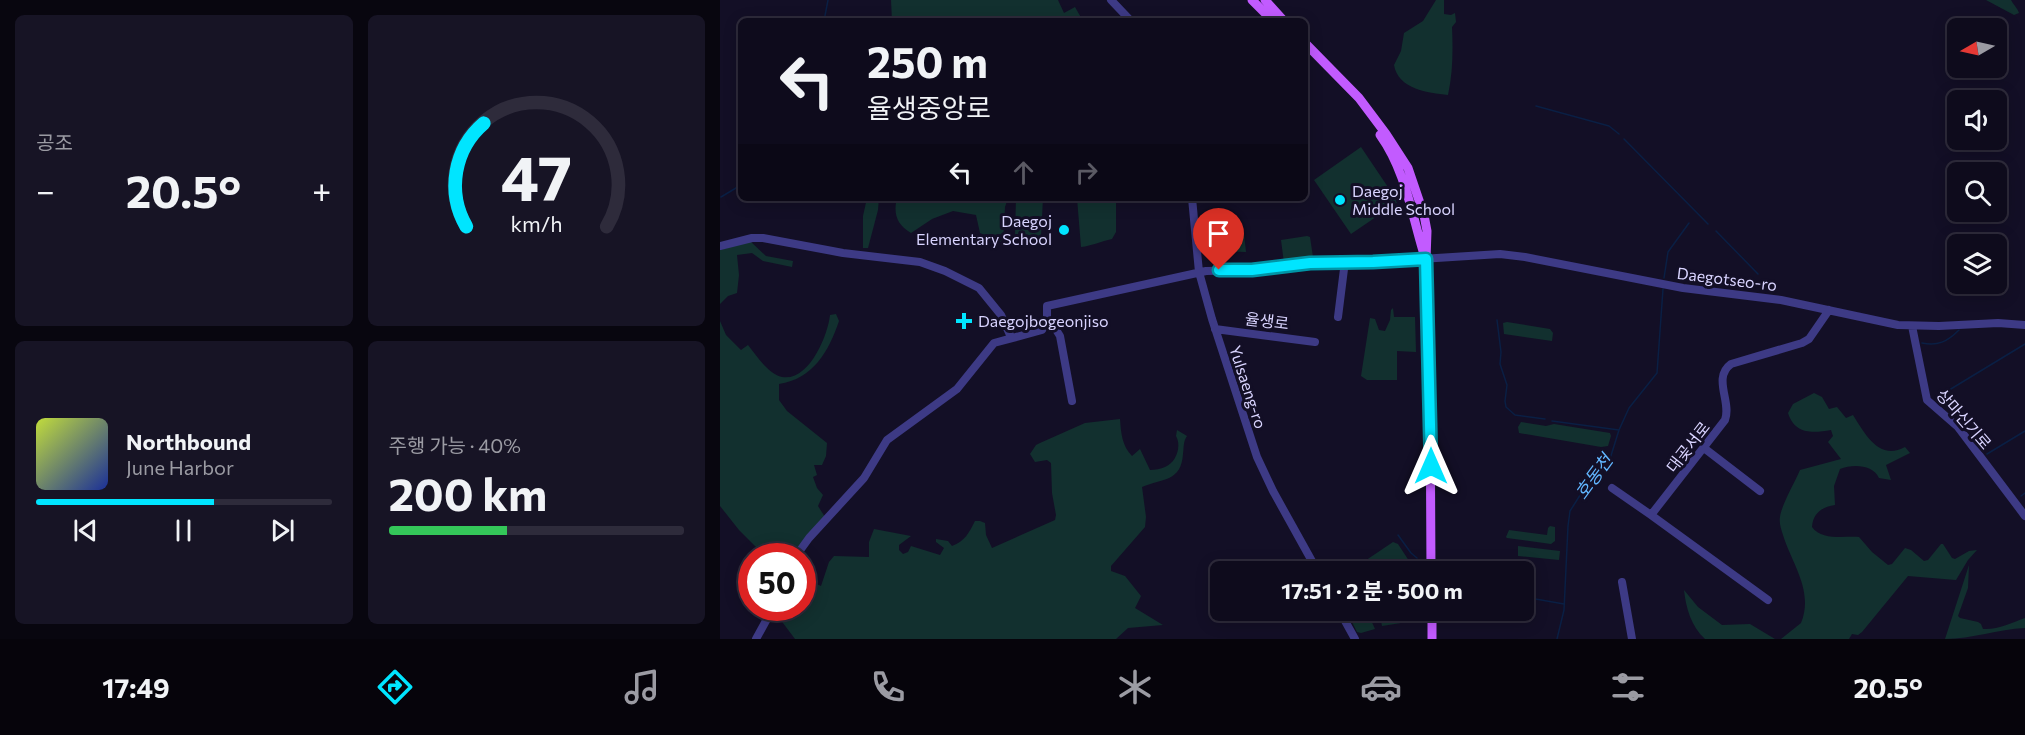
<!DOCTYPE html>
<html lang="ko">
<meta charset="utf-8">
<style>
:root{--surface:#0e0b1c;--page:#171425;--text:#f1f3f6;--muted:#9b9ba3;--line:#2e2b3b;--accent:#00e5ff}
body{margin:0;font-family:Commissioner,"Noto Sans KR",sans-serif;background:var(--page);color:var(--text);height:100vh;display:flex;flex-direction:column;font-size:22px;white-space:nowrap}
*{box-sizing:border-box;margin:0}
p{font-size:20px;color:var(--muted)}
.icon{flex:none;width:33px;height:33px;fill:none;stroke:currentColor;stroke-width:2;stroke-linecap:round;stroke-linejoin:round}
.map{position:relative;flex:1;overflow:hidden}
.panel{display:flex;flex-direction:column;gap:15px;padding:15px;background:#08060f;width:720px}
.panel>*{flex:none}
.guide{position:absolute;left:18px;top:18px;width:570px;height:183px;border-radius:9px;box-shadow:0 3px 15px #0003,0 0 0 2px var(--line);background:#0e0b1c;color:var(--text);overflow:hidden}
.needle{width:39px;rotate:261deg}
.fabs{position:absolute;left:1227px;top:18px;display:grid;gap:12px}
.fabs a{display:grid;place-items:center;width:60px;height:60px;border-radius:9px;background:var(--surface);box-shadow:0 3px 15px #0003,0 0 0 2px var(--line);font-size:30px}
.speed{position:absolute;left:18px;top:543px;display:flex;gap:12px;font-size:30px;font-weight:700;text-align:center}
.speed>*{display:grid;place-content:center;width:78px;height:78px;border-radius:50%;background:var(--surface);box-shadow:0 3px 15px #0003,0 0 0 2px var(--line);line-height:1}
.speed .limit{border:9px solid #d22;background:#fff;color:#111}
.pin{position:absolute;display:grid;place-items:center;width:51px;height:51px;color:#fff;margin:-62px -26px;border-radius:50% 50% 50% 0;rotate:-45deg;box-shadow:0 0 6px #0007}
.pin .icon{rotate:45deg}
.me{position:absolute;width:66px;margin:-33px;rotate:0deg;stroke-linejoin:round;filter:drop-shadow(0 0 4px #0008)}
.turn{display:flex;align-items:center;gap:21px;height:126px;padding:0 30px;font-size:27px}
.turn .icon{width:78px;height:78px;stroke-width:2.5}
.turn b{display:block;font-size:42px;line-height:51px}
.lanes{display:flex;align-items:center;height:57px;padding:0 30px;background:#0003;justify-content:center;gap:30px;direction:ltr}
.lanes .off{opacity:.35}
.big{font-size:45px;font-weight:700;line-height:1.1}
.panel .card{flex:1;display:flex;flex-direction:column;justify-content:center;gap:9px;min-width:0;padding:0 21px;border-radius:9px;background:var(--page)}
.panel .dial{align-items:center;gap:0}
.dial svg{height:156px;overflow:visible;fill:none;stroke:var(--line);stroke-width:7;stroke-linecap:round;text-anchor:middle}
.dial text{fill:var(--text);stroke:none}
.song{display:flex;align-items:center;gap:18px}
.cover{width:72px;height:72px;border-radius:9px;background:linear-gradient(135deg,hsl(70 70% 55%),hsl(230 70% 35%))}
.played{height:6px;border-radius:3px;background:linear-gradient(90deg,var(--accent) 60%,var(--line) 60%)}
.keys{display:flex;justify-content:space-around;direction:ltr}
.heat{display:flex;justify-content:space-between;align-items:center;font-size:33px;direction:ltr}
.charge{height:9px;border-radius:4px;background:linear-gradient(90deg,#34c759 40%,var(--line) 0)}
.panel .tiles{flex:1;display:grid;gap:15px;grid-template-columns:repeat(2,1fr)}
.trip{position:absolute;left:490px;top:561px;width:324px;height:60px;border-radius:9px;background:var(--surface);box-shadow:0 3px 15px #0003,0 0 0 2px var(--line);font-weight:700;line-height:60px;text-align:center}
.menu{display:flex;height:96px;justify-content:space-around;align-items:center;background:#06040b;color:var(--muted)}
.menu .icon{width:42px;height:42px}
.menu .active{color:var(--accent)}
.menu b{font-size:27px;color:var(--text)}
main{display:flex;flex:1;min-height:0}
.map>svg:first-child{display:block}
.green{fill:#12302f}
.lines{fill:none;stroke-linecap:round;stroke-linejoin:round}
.stream{stroke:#0a1f44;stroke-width:1.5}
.minor{stroke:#3d3a85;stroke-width:8}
.major{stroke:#c25bff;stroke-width:9}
.route-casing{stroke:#0095a6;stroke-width:15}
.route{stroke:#00e5ff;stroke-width:10}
.poi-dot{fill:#00e5ff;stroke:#130f26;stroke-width:2}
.labels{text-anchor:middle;stroke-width:6;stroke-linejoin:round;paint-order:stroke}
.poi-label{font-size:16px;fill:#d9d4ff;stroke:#130f26;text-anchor:start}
.street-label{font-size:16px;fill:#d9d4ff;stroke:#130f26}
.water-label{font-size:18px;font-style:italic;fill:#62b6ff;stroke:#130f26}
</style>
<main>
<section class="panel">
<div class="tiles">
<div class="card"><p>공조</p>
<div class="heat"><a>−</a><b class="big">20.5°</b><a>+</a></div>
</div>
<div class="card dial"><svg viewBox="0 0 100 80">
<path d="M14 69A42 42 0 1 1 86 69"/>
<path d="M14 69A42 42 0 0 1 23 16" stroke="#00e5ff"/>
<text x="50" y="56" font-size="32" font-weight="700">47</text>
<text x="50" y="72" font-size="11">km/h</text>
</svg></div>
<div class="card">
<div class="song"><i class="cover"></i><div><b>Northbound</b><p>June Harbor</p></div></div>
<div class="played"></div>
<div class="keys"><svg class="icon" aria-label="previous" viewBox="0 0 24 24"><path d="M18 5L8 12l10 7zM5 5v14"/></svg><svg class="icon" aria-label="pause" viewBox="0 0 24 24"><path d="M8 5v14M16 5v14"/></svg><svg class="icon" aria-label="next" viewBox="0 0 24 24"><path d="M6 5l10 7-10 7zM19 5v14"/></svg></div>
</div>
<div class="card"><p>주행 가능 · 40%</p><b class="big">200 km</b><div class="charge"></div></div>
</div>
</section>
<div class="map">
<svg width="1305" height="639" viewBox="0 0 1305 639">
<rect width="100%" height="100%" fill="#130f26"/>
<path class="green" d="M171,0H338L344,13L355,7L363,21H172Z
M716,0H724V14L731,15L735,13L736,22L732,27C733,49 733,73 728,95C708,93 678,89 674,65L681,51L684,33L703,21Z
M1266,0H1291C1293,4 1298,9 1299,13L1294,15Z
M641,147L678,202L631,234L594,180Z
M147,198H159L158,210L148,248H143V216Z
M177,198H288L285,207L283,243L260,233L256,215L233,211L212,219L191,233C177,225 173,214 177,198Z
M296,198H323L321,236L295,235Z
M357,198H396V232L392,239C381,241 372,246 361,247Z
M499,234H524L526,252L499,251L497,237Z
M587,236L590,237L593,257L564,263L561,240Z
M30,241L46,256L73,261L72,267L43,261L32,253L17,255L19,275L17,293L8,296L0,304V250Z
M673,308L674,317H695L696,352L677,351V380H647L641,376L650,318L655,319L659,330L665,331L670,320L671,310Z
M116,314L119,321C109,351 93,379 59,384V400L67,411L107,443L106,456L102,465H94L97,475L93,477L97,488L103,495L98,506L105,517L71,556H45L19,530L0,506V321L6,335L21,350L28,345C37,356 48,374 62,377C89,382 108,335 110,315Z
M787,322L830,329L833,333L832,341L784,334L783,323Z
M1094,393L1102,397L1109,409L1117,407L1126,418L1133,415C1145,434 1159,461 1185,447L1190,453L1166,465L1171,480L1159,478C1153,464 1132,464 1120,469L1114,486L1115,505C1102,507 1093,513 1092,527C1102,541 1124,536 1139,537L1152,552L1168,565L1172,564L1185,548L1191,550L1204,561L1208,560L1221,544H1223L1232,558L1235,559L1249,551L1257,550L1248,560L1236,580L1188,576L1142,632L1138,635L1132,634L1129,639H1061L1081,623C1094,591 1072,564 1063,535C1061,529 1059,523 1060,517C1061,506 1075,482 1080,470L1121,459L1108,442L1113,436L1111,430C1093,433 1075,435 1068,413L1073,404Z
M400,419C401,433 402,446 412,456L420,449L430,470C435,470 441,469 445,467C456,463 462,446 456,436L457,430L467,436C463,442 464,447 463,454C461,482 443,478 422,487L426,517L425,527L391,566V571L405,576L421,596L415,608L443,625L408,628L396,639H75L54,611L56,608H82L83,578L101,586L109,562L114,556L149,557V542L154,529L191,536L179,545V550L183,554L188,552L191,546L220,555L224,548L216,542V539L228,541L232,546C245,541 249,533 255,521H260L265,523L266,535L272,548L335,520L336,515L332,493L331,463L327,460L315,462L310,454L316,445L320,443L365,423Z
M801,422L826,426L834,424L890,433L891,436L888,446L881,447L799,433L798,427Z
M830,526L835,527V541L831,544L787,538L786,537L789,530L827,535L828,528Z
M673,542L678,544L693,567L674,560L668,561L654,571H630Z
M798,546L840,551L839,560L798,556Z
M1249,565L1248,588L1238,616L1240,618L1258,622L1261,624L1263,629C1278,630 1291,623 1305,618V628C1278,629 1252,639 1225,639Z
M964,590L978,607L1002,625L1030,624L1055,639H985C971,626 966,608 964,590Z
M634,611H647L655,629L641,633L637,632L629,616Z
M667,611V610L695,611L681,623L662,626L660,616Z"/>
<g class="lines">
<path class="stream" d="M104,21L108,0
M816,106L889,126L899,134
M904,139L988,224
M585,165H586
M1,197L21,185
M996,231L1038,274
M944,278L948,252L969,223
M777,320L781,352L780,364L787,385L785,401L786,407L795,415L825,419
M1202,343C1218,346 1227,342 1239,330
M1216,398L1305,344
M832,421L899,430
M1267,454L1305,431
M1301,496L1305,493
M678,535L691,553L697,558
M724,563L741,572
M804,597L844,604
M837,639L844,610L848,526L850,511L864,489L877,472L889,462L899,430L909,408L937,373L943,289"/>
<path class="minor" d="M391,0L411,21
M472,198L479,272L492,319L537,457L553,491L598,572
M0,246L32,238H43L123,253L200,262L225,271L259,288L281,315L291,337
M618,317L625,261
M327,323L335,328L340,336L352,401
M1192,326L1207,400L1238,427L1305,516
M495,329L595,342
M984,448L1040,491
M892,488L931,515
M76,556L89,538L144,478L167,440L237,389L274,343L322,330L327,323V306L486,271L532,270L590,263L653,262L780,254L805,257L963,288L1061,300L1178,325L1219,326L1278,323L1305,325
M902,582L912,639
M1048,600L931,515L1005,420C1012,402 992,378 1011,364L1082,343L1089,339L1109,310
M619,610L635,639
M36,639L53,608"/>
<path class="major" d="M532,0L553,21
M545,0L564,21
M585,43L639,98L666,134L688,168L704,215L707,231L706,259L710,383L711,572
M660,135C685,170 691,211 703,251
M712,610V639"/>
</g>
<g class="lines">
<defs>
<path id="route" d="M499,270H532L590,263L653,262L706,259L711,466"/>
</defs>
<use href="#route" class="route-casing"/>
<use href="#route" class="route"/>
</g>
<g class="poi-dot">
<circle cx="620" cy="200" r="6"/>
<circle cx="344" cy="230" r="6"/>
<path d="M241 312h6v6h6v6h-6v6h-6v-6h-6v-6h6z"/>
</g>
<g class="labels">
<g class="poi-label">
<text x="632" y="197">Daegoj<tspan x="632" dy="18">Middle School</tspan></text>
<text x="332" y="227" text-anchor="end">Daegoj<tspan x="332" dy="18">Elementary School</tspan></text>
<text x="258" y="327">Daegojbogeonjiso</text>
</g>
<g class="street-label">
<text transform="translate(1007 279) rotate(7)" y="6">Daegotseo-ro</text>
<text transform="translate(547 321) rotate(7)" y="6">율생로</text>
<text transform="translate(528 387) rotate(72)" y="6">Yulsaeng-ro</text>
<text transform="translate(1244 419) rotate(49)" y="6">상마신기로</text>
<text transform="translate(968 447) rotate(-52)" y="6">대곶서로</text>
</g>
<g class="water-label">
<text transform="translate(874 477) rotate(-54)" y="6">호동천</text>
</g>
</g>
</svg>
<div class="fabs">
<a><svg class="needle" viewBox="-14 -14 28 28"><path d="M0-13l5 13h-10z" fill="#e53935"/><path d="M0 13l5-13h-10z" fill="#9b9ba3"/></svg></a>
<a><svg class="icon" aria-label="sound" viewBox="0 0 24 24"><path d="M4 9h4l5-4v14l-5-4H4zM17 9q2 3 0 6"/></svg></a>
<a><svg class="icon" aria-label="search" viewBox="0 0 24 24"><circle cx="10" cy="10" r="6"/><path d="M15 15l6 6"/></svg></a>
<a><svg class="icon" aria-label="layers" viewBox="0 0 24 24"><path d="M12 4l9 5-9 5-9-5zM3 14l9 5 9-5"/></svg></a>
</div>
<div class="speed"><div class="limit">50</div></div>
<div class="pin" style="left:499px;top:270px;background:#d93025"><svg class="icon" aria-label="arrive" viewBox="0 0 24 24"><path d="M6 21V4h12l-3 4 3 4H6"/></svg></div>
<svg class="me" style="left:711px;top:466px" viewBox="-20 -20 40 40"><path d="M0-17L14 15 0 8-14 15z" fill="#00e5ff" stroke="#fff" stroke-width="4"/></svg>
<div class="trip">17:51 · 2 분 · 500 m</div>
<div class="guide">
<div class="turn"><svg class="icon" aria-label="left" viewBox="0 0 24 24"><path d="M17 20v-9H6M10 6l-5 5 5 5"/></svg><div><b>250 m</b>율생중앙로</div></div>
<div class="lanes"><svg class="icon" aria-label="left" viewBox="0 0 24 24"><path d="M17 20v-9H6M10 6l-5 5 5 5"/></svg><svg class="icon off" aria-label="ahead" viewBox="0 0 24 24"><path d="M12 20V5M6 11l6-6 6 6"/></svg><svg class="icon off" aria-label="right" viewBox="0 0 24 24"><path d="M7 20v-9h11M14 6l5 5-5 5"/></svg></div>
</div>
</div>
</main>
<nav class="menu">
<b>17:49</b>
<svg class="icon active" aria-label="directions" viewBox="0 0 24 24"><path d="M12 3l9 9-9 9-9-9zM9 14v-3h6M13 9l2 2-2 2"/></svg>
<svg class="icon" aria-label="music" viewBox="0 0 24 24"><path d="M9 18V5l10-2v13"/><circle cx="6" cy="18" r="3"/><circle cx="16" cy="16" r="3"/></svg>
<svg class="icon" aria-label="phone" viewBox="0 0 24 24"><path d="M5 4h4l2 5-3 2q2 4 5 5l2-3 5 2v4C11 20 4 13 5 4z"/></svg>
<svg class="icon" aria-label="climate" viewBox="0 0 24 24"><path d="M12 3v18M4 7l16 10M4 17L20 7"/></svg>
<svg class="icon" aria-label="car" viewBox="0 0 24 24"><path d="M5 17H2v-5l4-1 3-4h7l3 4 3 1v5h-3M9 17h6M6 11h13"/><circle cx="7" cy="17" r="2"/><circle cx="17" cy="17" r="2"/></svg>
<svg class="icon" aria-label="filters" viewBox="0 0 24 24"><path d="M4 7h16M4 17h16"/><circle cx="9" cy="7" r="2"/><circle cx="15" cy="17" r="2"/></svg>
<b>20.5°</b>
</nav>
